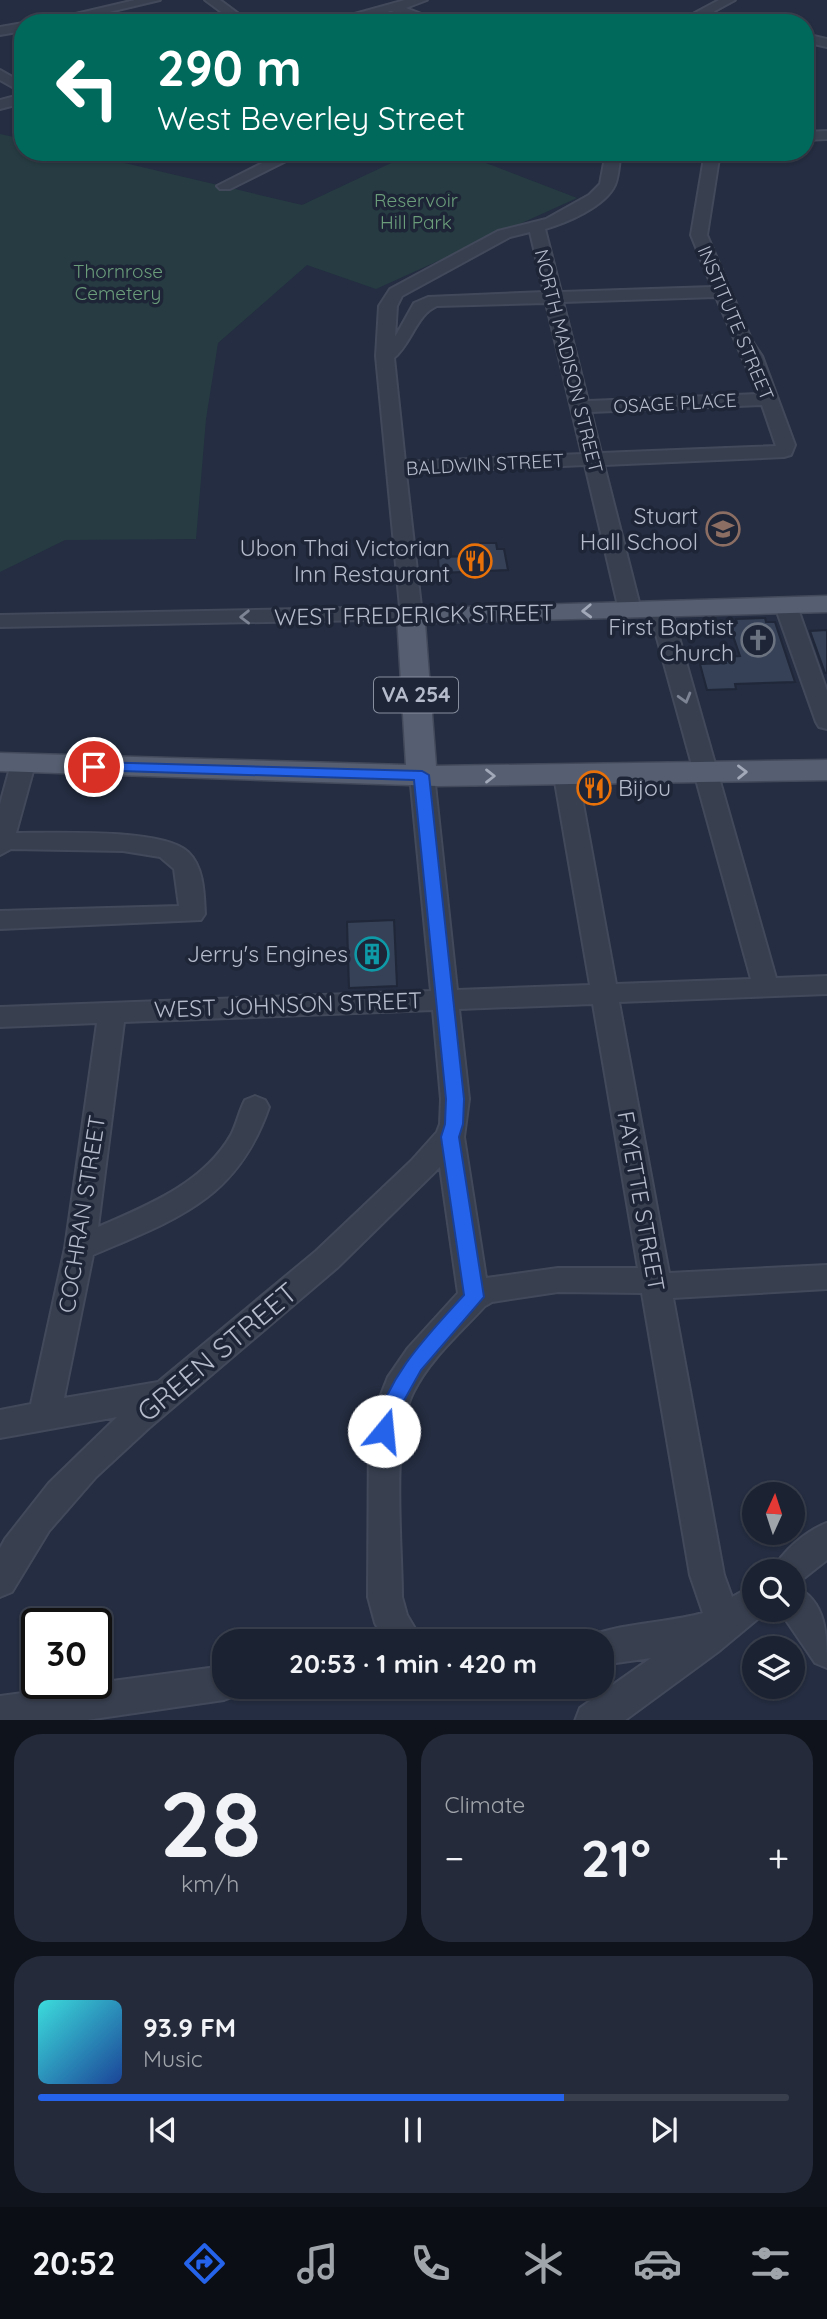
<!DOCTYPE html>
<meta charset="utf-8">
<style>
:root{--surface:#1b2231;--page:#242a39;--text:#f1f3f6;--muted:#a0a4ab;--line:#393f4d;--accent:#2563eb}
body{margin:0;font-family:Quicksand,sans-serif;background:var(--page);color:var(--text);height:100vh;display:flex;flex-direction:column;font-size:26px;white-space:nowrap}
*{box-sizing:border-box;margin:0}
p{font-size:23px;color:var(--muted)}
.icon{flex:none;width:38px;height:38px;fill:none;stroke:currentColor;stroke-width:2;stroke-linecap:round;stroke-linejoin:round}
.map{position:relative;height:1720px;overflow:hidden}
.details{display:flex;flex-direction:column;gap:14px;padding:14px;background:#0f131b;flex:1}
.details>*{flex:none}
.guide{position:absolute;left:14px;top:14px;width:800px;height:147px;border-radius:28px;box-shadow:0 2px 5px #0004,0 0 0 2px var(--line);background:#00695c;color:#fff;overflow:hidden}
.needle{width:46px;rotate:3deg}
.controls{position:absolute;left:742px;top:1482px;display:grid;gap:14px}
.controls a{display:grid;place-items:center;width:63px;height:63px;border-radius:50%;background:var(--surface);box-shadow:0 2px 5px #0004,0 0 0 2px var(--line);font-size:35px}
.speed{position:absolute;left:21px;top:1608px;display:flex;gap:14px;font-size:35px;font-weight:700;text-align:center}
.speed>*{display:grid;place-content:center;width:91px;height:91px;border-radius:50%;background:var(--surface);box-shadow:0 2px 5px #0004,0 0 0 2px var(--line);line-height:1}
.speed .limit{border:4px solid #111;border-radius:10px;background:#fff;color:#111}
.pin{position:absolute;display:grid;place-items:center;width:60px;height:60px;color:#fff;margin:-30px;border:4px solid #fff;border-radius:50%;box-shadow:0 2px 7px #0007}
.me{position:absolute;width:77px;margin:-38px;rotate:17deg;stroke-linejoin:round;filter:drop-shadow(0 0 5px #0008)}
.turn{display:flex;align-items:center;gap:24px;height:147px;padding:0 28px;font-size:32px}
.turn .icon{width:91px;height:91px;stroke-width:2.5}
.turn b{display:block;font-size:49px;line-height:60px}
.big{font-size:52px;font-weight:700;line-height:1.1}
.details .card{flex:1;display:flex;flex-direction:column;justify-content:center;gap:10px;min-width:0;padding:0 24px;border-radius:28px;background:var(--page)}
.details .dial{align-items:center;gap:0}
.dial b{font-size:91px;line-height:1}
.song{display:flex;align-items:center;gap:21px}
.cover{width:84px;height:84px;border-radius:10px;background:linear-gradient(135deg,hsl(180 70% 55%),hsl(220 70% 35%))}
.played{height:7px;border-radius:4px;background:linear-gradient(90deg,var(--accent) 70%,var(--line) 70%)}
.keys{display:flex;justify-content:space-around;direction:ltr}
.heat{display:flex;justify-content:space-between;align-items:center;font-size:38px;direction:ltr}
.details .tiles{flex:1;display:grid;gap:14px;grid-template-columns:1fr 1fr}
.card:last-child{grid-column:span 2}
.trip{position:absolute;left:212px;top:1629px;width:402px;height:70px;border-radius:28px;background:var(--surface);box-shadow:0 2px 5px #0004,0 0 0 2px var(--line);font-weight:700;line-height:70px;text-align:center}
.menu{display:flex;height:112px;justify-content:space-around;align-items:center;background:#0b0e14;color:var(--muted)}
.menu .icon{width:49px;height:49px}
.menu .on{color:var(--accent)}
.menu b{font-size:32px;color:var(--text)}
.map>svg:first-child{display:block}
.green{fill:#263c42}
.building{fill:#364157;stroke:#1f2738;stroke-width:2}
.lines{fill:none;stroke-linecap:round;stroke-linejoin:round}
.minor-casing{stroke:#42495a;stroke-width:4}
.major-casing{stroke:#42495a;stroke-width:3}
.minor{fill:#384050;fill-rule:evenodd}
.major{fill:#565f71;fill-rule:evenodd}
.oneway{stroke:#a2a9b9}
.oneway2{stroke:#7d8494}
.route{fill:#2563eb;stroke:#184099;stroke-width:2}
.labels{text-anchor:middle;stroke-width:7;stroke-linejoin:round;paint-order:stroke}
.far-park-label{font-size:19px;fill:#6b9d7b;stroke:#1d2536}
.far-street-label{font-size:19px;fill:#b5bbcb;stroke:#1d2536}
.shield{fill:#1d2536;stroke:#878e9e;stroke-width:2}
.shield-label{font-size:21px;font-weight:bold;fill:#b5bbcb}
.poi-label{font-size:23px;fill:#b5bbcb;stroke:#1d2536;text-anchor:end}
.street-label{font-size:23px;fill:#b5bbcb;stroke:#1d2536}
.near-street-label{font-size:28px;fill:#b5bbcb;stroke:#1d2536}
</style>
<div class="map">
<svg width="827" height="1721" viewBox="0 0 827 1721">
<rect width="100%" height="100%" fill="#242d41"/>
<path class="green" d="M0,134L23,139V152H78L302,205L404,157L460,153L577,198L376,289L307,265L218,343L206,419L196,539L65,540L0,572Z"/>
<path class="building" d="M480,543H496L497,549H504L508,570L439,573L438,557L477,556L481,554Z
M765,618L766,622H775L795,682L735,684L736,689L707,690L700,664L726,663L724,657L740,656L729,624L737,623L736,619Z
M827,630V673H825L810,631Z
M394,920L397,986L349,988L347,922Z"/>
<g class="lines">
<defs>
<path id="minor" d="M135,0H160L63,23H37Z
M205,0H220L251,23H236Z
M405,0H427L406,8L445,23H425L391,11L345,23H322Z
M719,0H735L693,23H676Z
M23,23V31L0,35V27Z
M805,34L827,39V47L805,42Z
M0,70L23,83V93L0,80Z
M23,94V103L0,109V100Z
M827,131V139L805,140V132Z
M284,152H304L230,189H220L217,186Z
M606,152H621C619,162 619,176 615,185C605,207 566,223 545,229L561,292L712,287L691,235L705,152H720L707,235L752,341L762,356L795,445L791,455L784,457L604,465L641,610L637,614H623L619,610L585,465L406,473L422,615L418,619L0,627V615L400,607L376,356L379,306L390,289L498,231L546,219L589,195L600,184ZM530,232L544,292L428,297L414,303L395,337L397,306L402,296L510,237ZM716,297L758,394L588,401L563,302ZM546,303L582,454L405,462L394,358C412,343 416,315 437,306ZM762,405L776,446L601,453L591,412Z
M786,600L797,606L827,691V729L819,727L816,722L775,606Z
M660,603L671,609L776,978L827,976V994L619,1002L669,1273L827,1265V1289L673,1298L724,1575L732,1597L754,1585V1610H767L766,1612L718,1652L624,1721H575L580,1708L651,1658L602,1665V1642H587L590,1636C622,1623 667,1623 703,1613L690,1575L642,1293L558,1292L492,1302L485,1306C460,1333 429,1360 413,1393C391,1437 402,1545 402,1597L407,1615L423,1642H385L375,1623L368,1597L369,1425L388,1377L408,1348L458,1293L440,1167L337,1268L149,1428L96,1477L49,1531L12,1592L0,1597V1548L5,1539L49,1483L117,1417L0,1438V1410L31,1404L65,1248L97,1023L0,1027V1007L431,991L410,775L414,770H430L434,775L457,990L590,985L554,776L558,771H574L578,776L616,984L751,979L649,609ZM593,1004L638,1268H558L486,1278L464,1137L469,1099L459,1009ZM433,1010L441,1099L440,1124L437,1132L411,1161L316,1251L158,1382L64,1398L93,1255C176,1219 237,1200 269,1107L265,1100L255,1096L245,1100C239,1111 237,1124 231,1135C203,1184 146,1206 98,1227L124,1022Z
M23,757L31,759L35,764L16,833C52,833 163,828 188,852C204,867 204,894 205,914L201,920L0,929V911L179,906L174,869L160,857L123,851L11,849L0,855V804L11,764L15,759Z
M827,1523V1560L794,1586C827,1600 827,1636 827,1668L815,1663L779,1610H793V1572H772C781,1552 807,1530 827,1523Z
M224,1666V1687H240L237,1695L224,1700L80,1721H0V1696Z"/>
<path id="major" d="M827,596V612L425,623L436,766L827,760V780L438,786L0,771V753L406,765L397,615L401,609Z"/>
</defs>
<use href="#minor" class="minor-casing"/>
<use href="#major" class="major-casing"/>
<use href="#minor" class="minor"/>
<use href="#major" class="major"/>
</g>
<defs><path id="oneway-chevron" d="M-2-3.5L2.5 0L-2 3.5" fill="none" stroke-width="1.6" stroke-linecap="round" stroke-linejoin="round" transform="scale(1.75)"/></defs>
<g class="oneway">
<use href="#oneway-chevron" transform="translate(587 611) rotate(178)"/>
<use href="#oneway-chevron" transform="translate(742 772) rotate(-1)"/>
<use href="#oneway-chevron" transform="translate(490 776)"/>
</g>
<g class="oneway2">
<use href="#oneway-chevron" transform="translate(245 617) rotate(179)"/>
<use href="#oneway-chevron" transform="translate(685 698) rotate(74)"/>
</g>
<path class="route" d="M94,762L422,771L429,775L464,1099L463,1124L459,1137L484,1297L421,1370L401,1406L392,1438L384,1441L377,1438L374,1431C388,1375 426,1337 464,1295L441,1137L445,1124L446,1099L414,780L89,770V763Z"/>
<defs>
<symbol id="school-ring" viewBox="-11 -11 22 22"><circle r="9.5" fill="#1d2536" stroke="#8d6e63" stroke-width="1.5"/><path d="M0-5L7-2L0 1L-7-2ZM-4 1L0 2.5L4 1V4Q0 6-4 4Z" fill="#8d6e63"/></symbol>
<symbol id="restaurant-ring" viewBox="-11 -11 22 22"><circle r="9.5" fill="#1d2536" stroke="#e8710a" stroke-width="1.5"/><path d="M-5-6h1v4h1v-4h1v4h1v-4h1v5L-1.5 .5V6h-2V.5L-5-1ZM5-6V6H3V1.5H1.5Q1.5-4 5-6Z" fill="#e8710a"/></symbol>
<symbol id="church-ring" viewBox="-11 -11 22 22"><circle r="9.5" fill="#1d2536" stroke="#6b7280" stroke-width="1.5"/><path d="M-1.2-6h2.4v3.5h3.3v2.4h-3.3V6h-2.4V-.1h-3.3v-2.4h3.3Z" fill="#6b7280"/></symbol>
<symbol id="building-ring" viewBox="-11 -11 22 22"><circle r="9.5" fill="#1d2536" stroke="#0f9aa8" stroke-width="1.5"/><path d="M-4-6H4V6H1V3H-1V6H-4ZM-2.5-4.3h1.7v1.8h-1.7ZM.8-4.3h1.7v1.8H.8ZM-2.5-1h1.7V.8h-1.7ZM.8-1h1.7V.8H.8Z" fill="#0f9aa8"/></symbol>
</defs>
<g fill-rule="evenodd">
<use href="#school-ring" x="704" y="510" width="38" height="38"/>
<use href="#restaurant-ring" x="456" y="542" width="38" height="38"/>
<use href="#church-ring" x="739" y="621" width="38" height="38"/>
<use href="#restaurant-ring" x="575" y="769" width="38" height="38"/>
<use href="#building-ring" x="353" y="935" width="38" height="38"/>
</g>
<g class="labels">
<g class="far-park-label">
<text x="416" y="207">Reservoir<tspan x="416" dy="22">Hill Park</tspan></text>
<text x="118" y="278">Thornrose<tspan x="118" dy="22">Cemetery</tspan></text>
</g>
<g class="far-street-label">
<text transform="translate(736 323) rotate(67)" y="7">INSTITUTE STREET</text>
<text transform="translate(569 361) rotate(76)" y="7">NORTH MADISON STREET</text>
<text transform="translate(675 403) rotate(-3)" y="7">OSAGE PLACE</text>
<text transform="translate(485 464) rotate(-3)" y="7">BALDWIN STREET</text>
</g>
<rect class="shield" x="374" y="677.5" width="84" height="35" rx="5"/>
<g class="shield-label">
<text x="416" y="702">VA 254</text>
</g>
<g class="poi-label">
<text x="698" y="524">Stuart<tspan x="698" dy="26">Hall School</tspan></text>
<text x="450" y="556">Ubon Thai Victorian<tspan x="450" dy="26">Inn Restaurant</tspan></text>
<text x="734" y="635">First Baptist<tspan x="734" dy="26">Church</tspan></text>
<text x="618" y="796" text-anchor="start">Bijou</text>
<text x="348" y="962">Jerry's Engines</text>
</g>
<g class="street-label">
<text transform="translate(414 615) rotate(-1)" y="8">WEST FREDERICK STREET</text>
<text transform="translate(288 1005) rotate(-2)" y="8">WEST JOHNSON STREET</text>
<text transform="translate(641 1201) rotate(80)" y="8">FAYETTE STREET</text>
<text transform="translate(82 1214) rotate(-81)" y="8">COCHRAN STREET</text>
</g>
<g class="near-street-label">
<text transform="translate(217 1352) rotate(-40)" y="10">GREEN STREET</text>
</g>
</g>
</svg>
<div class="controls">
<a><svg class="needle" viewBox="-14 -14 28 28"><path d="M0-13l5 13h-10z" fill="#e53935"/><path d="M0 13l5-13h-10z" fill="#a0a4ab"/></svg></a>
<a><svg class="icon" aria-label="search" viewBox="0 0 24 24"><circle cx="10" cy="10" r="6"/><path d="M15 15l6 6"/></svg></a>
<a><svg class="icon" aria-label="layers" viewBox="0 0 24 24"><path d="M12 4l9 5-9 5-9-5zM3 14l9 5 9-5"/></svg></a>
</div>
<div class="speed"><div class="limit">30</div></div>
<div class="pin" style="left:94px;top:767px;background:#d93025"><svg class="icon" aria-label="arrive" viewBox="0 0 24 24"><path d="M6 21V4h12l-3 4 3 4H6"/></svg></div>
<svg class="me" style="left:384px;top:1431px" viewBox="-20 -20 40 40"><circle r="19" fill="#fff"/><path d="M0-13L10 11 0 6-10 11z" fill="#2563eb"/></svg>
<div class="trip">20:53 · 1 min · 420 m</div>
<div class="guide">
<div class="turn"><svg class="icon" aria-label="left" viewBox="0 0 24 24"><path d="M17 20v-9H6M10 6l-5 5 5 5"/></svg><div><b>290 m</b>West Beverley Street</div></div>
</div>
</div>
<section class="details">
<div class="tiles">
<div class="card dial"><b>28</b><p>km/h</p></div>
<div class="card"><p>Climate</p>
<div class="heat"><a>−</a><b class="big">21°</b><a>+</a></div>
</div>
<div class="card">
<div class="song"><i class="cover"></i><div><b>93.9 FM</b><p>Music</p></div></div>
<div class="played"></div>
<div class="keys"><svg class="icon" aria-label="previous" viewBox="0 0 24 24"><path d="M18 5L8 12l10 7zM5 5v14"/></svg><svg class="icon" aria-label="pause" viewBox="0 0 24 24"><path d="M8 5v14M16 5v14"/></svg><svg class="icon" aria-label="next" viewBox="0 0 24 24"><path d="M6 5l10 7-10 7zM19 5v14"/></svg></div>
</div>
</div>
</section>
<nav class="menu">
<b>20:52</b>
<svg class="icon on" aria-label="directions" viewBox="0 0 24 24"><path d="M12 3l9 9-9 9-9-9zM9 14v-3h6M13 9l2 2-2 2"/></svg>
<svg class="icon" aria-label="music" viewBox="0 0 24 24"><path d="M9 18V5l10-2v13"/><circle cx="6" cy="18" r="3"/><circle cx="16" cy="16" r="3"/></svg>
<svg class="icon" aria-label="phone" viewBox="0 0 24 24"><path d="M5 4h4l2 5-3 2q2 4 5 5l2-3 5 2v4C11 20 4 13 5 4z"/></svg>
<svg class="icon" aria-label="climate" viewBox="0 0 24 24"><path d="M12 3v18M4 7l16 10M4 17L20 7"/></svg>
<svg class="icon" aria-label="car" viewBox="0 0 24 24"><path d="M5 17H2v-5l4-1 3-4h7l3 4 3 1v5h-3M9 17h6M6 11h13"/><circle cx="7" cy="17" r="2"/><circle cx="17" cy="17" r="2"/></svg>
<svg class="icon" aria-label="filters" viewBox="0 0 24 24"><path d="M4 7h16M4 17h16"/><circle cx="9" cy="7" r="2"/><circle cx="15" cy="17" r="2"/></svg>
</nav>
